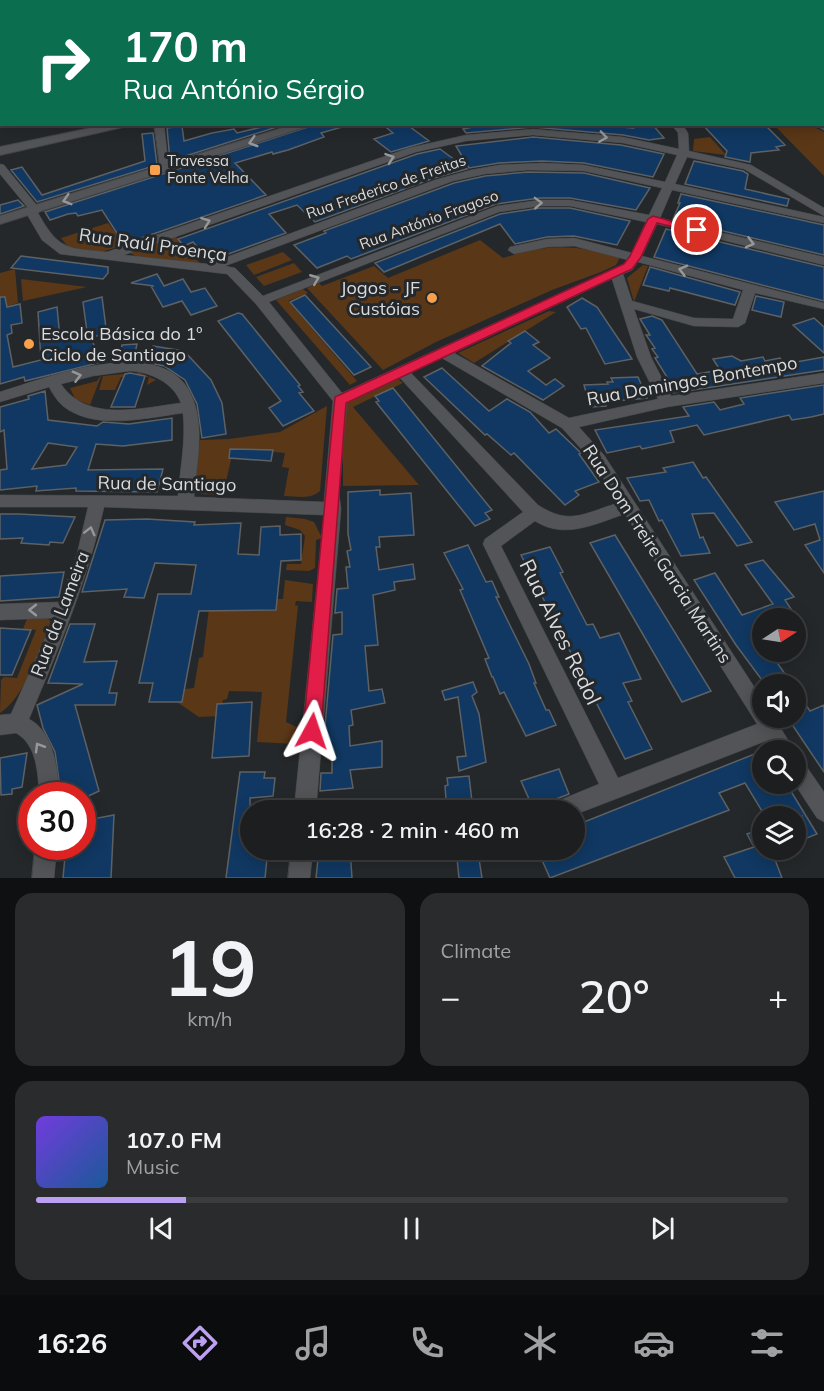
<!DOCTYPE html>
<meta charset="utf-8">
<style>
:root{--surface:#1c1e20;--page:#292b2d;--text:#f1f3f6;--muted:#a0a2a5;--line:#3a3c3e;--accent:#bca0f2}
body{margin:0;font-family:Mulish,sans-serif;background:var(--page);color:var(--text);height:100vh;display:flex;flex-direction:column;font-size:22px;white-space:nowrap}
*{box-sizing:border-box;margin:0}
p{font-size:20px;color:var(--muted)}
.icon{flex:none;width:33px;height:33px;fill:none;stroke:currentColor;stroke-width:2;stroke-linecap:round;stroke-linejoin:round}
.map{position:relative;height:878px;overflow:hidden}
.panel{display:flex;flex-direction:column;gap:15px;padding:15px;background:#0f1012;flex:1}
.panel>*{flex:none}
.top-card{position:absolute;left:0px;top:0px;width:825px;height:126px;box-shadow:0 3px 15px #0003,0 0 0 2px var(--line);background:#0b6e4f;color:#fff;overflow:hidden}
.needle{width:39px;rotate:78deg}
.fabs{position:absolute;left:752px;top:608px;display:grid;gap:12px}
.fabs a{display:grid;place-items:center;width:54px;height:54px;border-radius:50%;background:var(--surface);box-shadow:0 3px 15px #0003,0 0 0 2px var(--line);font-size:30px}
.speed{position:absolute;left:18px;top:782px;display:flex;gap:12px;font-size:30px;font-weight:700;text-align:center}
.speed>*{display:grid;place-content:center;width:78px;height:78px;border-radius:50%;background:var(--surface);box-shadow:0 3px 15px #0003,0 0 0 2px var(--line);line-height:1}
.speed .limit{border:9px solid #d22;background:#fff;color:#111}
.pin{position:absolute;display:grid;place-items:center;width:51px;height:51px;color:#fff;margin:-26px;border:3px solid #fff;border-radius:50%;box-shadow:0 2px 6px #0007}
.me{position:absolute;width:66px;margin:-33px;rotate:5deg;stroke-linejoin:round;filter:drop-shadow(0 0 4px #0008)}
.turn{display:flex;align-items:center;gap:21px;height:126px;padding:0 24px;font-size:27px}
.turn .icon{width:78px;height:78px;stroke-width:2.5}
.turn b{display:block;font-size:42px;line-height:51px}
.big{font-size:45px;font-weight:600;line-height:1.1}
.panel .tile{flex:1;display:flex;flex-direction:column;justify-content:center;gap:9px;min-width:0;padding:0 21px;border-radius:18px;background:var(--page)}
.panel .dial{align-items:center;gap:0}
.dial b{font-size:78px;line-height:1}
.song{display:flex;align-items:center;gap:18px}
.cover{width:72px;height:72px;border-radius:9px;background:linear-gradient(135deg,hsl(260 70% 55%),hsl(210 70% 35%))}
.played{height:6px;border-radius:3px;background:linear-gradient(90deg,var(--accent) 20%,var(--line) 20%)}
.keys{display:flex;justify-content:space-around;direction:ltr}
.heat{display:flex;justify-content:space-between;align-items:center;font-size:33px;direction:ltr}
.panel .tiles{flex:1;display:grid;gap:15px;grid-template-columns:1fr 1fr}
.tile:last-child{grid-column:span 2}
.trip{position:absolute;left:240px;top:800px;width:345px;height:60px;border-radius:30px;background:var(--surface);box-shadow:0 3px 15px #0003,0 0 0 2px var(--line);font-weight:600;line-height:60px;text-align:center}
.menu{display:flex;height:96px;justify-content:space-around;align-items:center;background:#0b0c0d;color:var(--muted)}
.menu .icon{width:42px;height:42px}
.menu .active{color:var(--accent)}
.menu b{font-size:27px;color:var(--text)}
.map>svg:first-child{display:block}
.green{fill:#5a3717}
.building{fill:#103862;stroke:#5e6164;stroke-width:1.5;fill-rule:evenodd}
.lines{fill:none;stroke-linecap:round;stroke-linejoin:round}
.street-casing{stroke:#434648;stroke-width:1}
.secondary-casing{stroke:#434648;stroke-width:2}
.highway-casing{stroke:#434648;stroke-width:2}
.street{fill:#525457;fill-rule:evenodd}
.secondary{fill:#525457;fill-rule:evenodd}
.highway{fill:#388fec;fill-rule:evenodd}
.oneway{stroke:#96989a}
.route{fill:#e11d48;stroke:#92132f;stroke-width:1.5}
.poi-dot{fill:#f9a04d;stroke:#25282a;stroke-width:2}
.labels{text-anchor:middle;stroke-width:6;stroke-linejoin:round;paint-order:stroke}
.far-poi-label{font-size:15px;fill:#d9dbdd;stroke:#25282a;text-anchor:start}
.far-street-label{font-size:15px;fill:#d9dbdd;stroke:#25282a}
.street-label{font-size:18px;fill:#d9dbdd;stroke:#25282a}
.poi-label{font-size:18px;fill:#d9dbdd;stroke:#25282a;text-anchor:end}
.near-street-label{font-size:21px;fill:#d9dbdd;stroke:#25282a}
</style>
<div class="map">
<svg width="824" height="878" viewBox="0 0 824 878">
<rect width="100%" height="100%" fill="#25282a"/>
<path class="green" d="M774,125H810L824,132V176Z
M710,137L726,155L693,151L694,139Z
M108,223L125,245L101,252L69,248L61,238Z
M175,236L201,264L138,258L129,252Z
M480,240L503,258C551,243 573,245 620,257L616,265L601,272L552,290L436,342L383,370L307,288L319,283L322,286L374,266L388,278Z
M283,252L292,260L254,275L246,265Z
M294,263L302,272L264,286L256,277Z
M643,265L648,266L634,302L627,278Z
M15,269L18,303L0,308V273Z
M21,279L87,287L23,301Z
M303,289L308,293L288,301L357,381L350,385L276,300Z
M549,311L556,312L474,363L458,353Z
M138,372L156,380L147,385L149,377H121L115,390H99L103,376L123,374L135,375Z
M102,374L90,405L75,399L70,388L97,381Z
M396,377L403,383L353,407L419,485L343,486V402Z
M327,406L320,491C310,500 297,496 284,496L289,468L282,467L285,453L250,449L233,451L223,495L200,494L195,484L200,440L229,439L280,432Z
M286,517L305,519L314,522L322,538L316,540L315,568L309,571L286,570L287,564H301L305,536L300,530L285,525Z
M285,580L313,584L312,602L296,601L295,605L298,606L286,722L303,730L297,744L257,742L262,692L229,691L227,699L223,700L221,716L199,717L171,698V691L194,688L199,658L203,657L210,600L283,599Z
M28,616L47,617L51,622C39,650 26,696 0,713L1,680L4,677L17,678L36,630L23,629Z"/>
<path class="building" d="M274,124H286L170,161L167,128L182,126L184,141L212,133L234,129L237,133Z
M317,124H341L342,127L321,133L324,137L288,150L273,154L272,152L235,163L266,195L124,244L102,210L78,216L76,213L68,214L50,220L45,212Z
M382,124H406L429,141L391,152L374,139L393,133Z
M488,124H592L633,128L630,124H652L664,138L649,140L623,135L533,127L466,133L463,129Z
M702,124H764L785,145L776,147L779,150L751,153L750,162L725,157L727,151Z
M153,133L157,165L37,202L11,170L22,167L42,195L145,161L142,134Z
M533,137L621,145L664,154L653,177L584,163L542,161L499,163L469,168L456,146Z
M440,149L467,169L434,178L315,222L297,205L269,214L286,233L209,261L193,242L184,246L178,239L417,154Z
M694,161L743,171L748,174L745,189L789,199L787,206L685,184Z
M528,172L584,173L650,188L636,210L570,198H540L496,204L351,259L347,256L317,268L294,245L326,233L324,231L454,183L485,176Z
M681,194L824,225V255L673,219L680,203H678Z
M18,200L24,206L0,214V205Z
M540,208H570L630,221L617,245L574,236L547,237L515,244L500,224L384,272L375,263L500,214Z
M666,229L824,267V301L654,257Z
M21,256L108,267V273L103,279L11,268Z
M650,267L740,292L735,305L670,288L669,291L643,285Z
M157,274L164,286L183,279L191,292L205,288L217,306L191,315L182,301L163,307L151,286H154L131,283Z
M305,295L371,367L354,375L290,302Z
M756,296L784,302L781,317L752,310Z
M0,297H5L7,307L20,304L22,323L11,325L12,333L7,335L13,367L41,360L38,312L57,307L60,338L87,332L83,302L102,297L106,328L100,329L101,335L92,337L98,363L25,381L24,377L0,384Z
M582,298L597,307L632,359L605,364L586,328L581,329L567,307Z
M238,313L242,314L300,385L298,386L303,392L299,393L314,411L283,426L269,408L281,401L218,321Z
M652,316L662,320L697,374L720,370L713,359L732,356L741,361L763,357L765,361L780,358L785,364L824,357V370L673,393L664,378L667,377L655,358L658,357L652,349L655,348L646,335H650L640,319Z
M814,318L824,327V353L793,325Z
M525,331L539,342L533,345L550,358L528,371L546,385L555,379L564,386L543,400L482,366L511,343L508,341Z
M137,344L134,358L119,359L122,345Z
M153,346L184,351L211,380L222,403L226,434L202,438L197,404L185,380L164,366L141,361Z
M442,368L489,411L507,399L530,412L549,433L556,429L581,453L579,454L599,482L575,491L579,495L565,505L514,453L511,455L487,434L485,435L424,377Z
M130,373L145,376L135,407H111L125,374Z
M638,377L647,398L605,402L606,406L590,407L584,385L608,384L607,382H613L611,378Z
M824,385V414L811,417L792,420L789,415L704,435L697,425L670,431L674,442L642,449L640,446L607,453L595,430L689,416L683,407L714,402L720,410L744,404L740,398Z
M393,388L492,510L485,513L490,519L475,526L376,402L379,401L375,396Z
M45,391L48,420L97,426L103,422L129,424L172,418V440L123,446L96,444L88,470L163,469L157,492L76,491V488L36,491L37,486L0,490V470L7,469L4,430L0,432V407L29,399L28,396ZM48,443L77,447L66,465L32,469Z
M230,449L273,450L271,461L229,458Z
M693,462L703,478L706,477L752,542L737,546L714,513L692,514L700,538L703,537L710,553L681,556L662,520L659,521L649,500L640,501L627,478L666,472L663,468Z
M380,490V495L411,493L414,535L379,537L380,547H376L379,570L413,564L415,579L394,582L395,590L373,595L378,645L365,646L369,691L382,689L385,703L351,710L353,725L349,726L350,746L382,741V767L350,770L353,788L320,791L321,773H332V748L323,749L333,635L342,634V612L335,613L337,589L348,588L346,567H350L347,551L351,550L348,534V492Z
M824,491V573L805,545L820,540L815,524L794,530L775,502Z
M0,514H19L75,517L63,543L50,542L49,545L21,543L23,538L0,539Z
M147,519L195,522L194,525L241,523L238,554L259,555L261,527L280,526V535L301,534V560L281,561L276,610L199,611L182,702H149L153,683H139L158,594H191L196,565L155,563L144,598L124,597L127,589L82,592L105,520Z
M615,535L711,691L682,702L590,543Z
M468,545L486,582L492,581L499,597H496L529,664L536,683H534L546,710H549L556,725L526,736L504,692L500,694L493,677H492L485,659L489,658L460,590L463,589L444,553Z
M550,547L563,572L560,573L587,625L593,624L600,638L619,633L641,679L623,683L632,701L628,702L652,749L625,759L521,555Z
M763,560L794,597L785,600L797,618H762V629L755,631L762,642V651H769L792,684H765L736,645L694,580L715,573L742,615L773,604L745,565Z
M64,572L59,597L0,601V576Z
M70,624H95L84,662L117,661L109,693H117L115,705H75L99,791L82,799V795H61L55,752L43,728L37,705L83,684L48,683Z
M0,628L31,630L12,675H0Z
M473,682L477,692L472,696L479,714L486,762L459,771L457,757L466,756L458,697L445,700L442,691Z
M795,689L810,711L824,705V772L787,717H795Z
M252,702L249,756L212,758L217,704Z
M762,751V783H786L817,834L795,843V818L803,816H765L745,783L719,793L729,810L550,878L537,849H574V826Z
M27,753L22,787L12,789V794L1,795L0,758Z
M559,769L569,794L533,808L521,781Z
M240,772H265L264,778H275L273,796L250,798V849H268L265,878H226Z
M469,776L473,810H442L441,800L446,799L445,786L448,785L447,778Z
M114,815L111,878H63L66,846H82V821Z
M762,829V849H792L774,857L782,878H735L724,857L754,847L747,834Z
M319,849H350L352,878H316Z
M379,849H418L419,856L380,861Z
M456,849H472L473,852H478L482,878H459Z"/>
<g class="lines">
<defs>
<path id="street" d="M284,0H297L282,2Z
M644,0H653L655,2H645Z
M154,124H164L169,171L165,172L160,169Z
M671,124H682L688,133L689,151L751,165L824,208V216L744,169L687,157L675,184L824,217V223L672,190L660,218L824,257V265L657,224L642,256L824,303V309L755,293L745,323L738,327L694,326L634,309L651,357L671,396L824,373V383L667,407L579,427L604,455L762,699V717H774L794,750H772L766,741L574,815V810H549L553,803L599,784L483,544L485,539L523,512L400,378L347,403L339,494L341,509L316,810H294L324,515L104,507C87,582 59,648 29,719C54,732 58,769 59,795H39C38,773 37,745 16,733L0,735V715L11,714L54,618L0,620V604L60,602L77,554L88,507H0V495L178,496C180,469 186,441 183,413C147,418 94,431 63,406C57,401 53,394 49,387L0,402V392C49,377 174,327 195,405C204,434 196,467 194,497L324,502L333,401L256,304L227,274L60,254L42,240L25,211L28,208L0,174V164L4,165L39,208L41,210L38,213C59,250 66,248 107,252L409,148L466,135L533,129L623,137L679,149L678,133ZM533,135L623,143L677,155L665,182L584,165L542,163L499,165L471,170L435,180L208,264L124,255L416,152L466,141ZM528,170L584,171L662,188L649,215L570,200H540L497,206L263,296L235,268L225,266L453,181L485,174ZM540,206H570L646,222L632,253L574,238L547,239L510,247L508,250L514,254L547,247L574,246L628,260L624,264L342,393L269,302L499,212ZM638,262L743,290L733,319L694,318L632,301L623,274L632,270ZM612,279L637,357L658,399L569,418L454,353ZM442,358L562,428L594,463L618,503C584,513 570,526 538,505L411,373ZM130,371C150,372 173,382 181,403C141,408 87,423 61,384L93,376ZM625,514L757,724L618,778L501,546L535,521C565,540 594,524 625,514Z
M795,757L802,760L824,792V822L817,818L794,783Z
M35,846H57L54,878H32Z
M291,849H313L310,878H288Z"/>
<path id="secondary" d="M119,0H136L118,2Z
M432,0H442V2H432Z
M506,0H520L521,2H507Z
M811,0H824V1L810,2Z
M0,19H2V25H0Z
M824,121V130L815,124H824Z
M110,124H136L0,155V147Z
M295,124H315L0,224V216Z"/>
<path id="highway" d="M731,0H742L743,2H732Z
M751,0H762L763,2H752Z"/>
</defs>
<use href="#street" class="street-casing"/>
<use href="#secondary" class="secondary-casing"/>
<use href="#highway" class="highway-casing"/>
<use href="#street" class="street"/>
<use href="#secondary" class="secondary"/>
<use href="#highway" class="highway"/>
</g>
<defs><path id="oneway-chevron" d="M-2-3.5L2.5 0L-2 3.5" fill="none" stroke-width="1.6" stroke-linecap="round" stroke-linejoin="round" transform="scale(1.5)"/></defs>
<g class="oneway">
<use href="#oneway-chevron" transform="translate(603 137) rotate(8)"/>
<use href="#oneway-chevron" transform="translate(253 142) rotate(163)"/>
<use href="#oneway-chevron" transform="translate(390 158) rotate(-19)"/>
<use href="#oneway-chevron" transform="translate(67 200) rotate(163)"/>
<use href="#oneway-chevron" transform="translate(538 203) rotate(-2)"/>
<use href="#oneway-chevron" transform="translate(206 222) rotate(-20)"/>
<use href="#oneway-chevron" transform="translate(750 243) rotate(14)"/>
<use href="#oneway-chevron" transform="translate(683 270) rotate(-165)"/>
<use href="#oneway-chevron" transform="translate(315 279) rotate(-22)"/>
<use href="#oneway-chevron" transform="translate(77 376) rotate(-15)"/>
<use href="#oneway-chevron" transform="translate(90 531) rotate(-76)"/>
<use href="#oneway-chevron" transform="translate(33 610) rotate(180)"/>
<use href="#oneway-chevron" transform="translate(39 747) rotate(-121)"/>
</g>
<path class="route" d="M653,216L702,230L697,233L657,223L641,257L632,269L346,403L321,731L319,737L312,740L306,737L303,731L335,397L624,264L630,256L648,219Z"/>
<g class="poi-dot">
<rect x="149" y="164" width="12" height="12" rx="3"/>
<circle cx="432" cy="298" r="6"/>
<circle cx="29" cy="344" r="6"/>
</g>
<g class="labels">
<g class="far-poi-label">
<text x="167" y="166">Travessa<tspan x="167" dy="17">Fonte Velha</tspan></text>
</g>
<g class="far-street-label">
<text transform="translate(386 187) rotate(-19)" y="5">Rua Frederico de Freitas</text>
<text transform="translate(429 220) rotate(-20)" y="5">Rua António Fragoso</text>
</g>
<g class="street-label">
<text transform="translate(153 245) rotate(8)" y="6">Rua Raúl Proença</text>
<text transform="translate(692 381) rotate(-10)" y="6">Rua Domingos Bontempo</text>
<text transform="translate(167 484) rotate(1)" y="6">Rua de Santiago</text>
<text transform="translate(657 554) rotate(57)" y="6">Rua Dom Freire Garcia Martins</text>
<text transform="translate(60 614) rotate(-69)" y="6">Rua da Lameira</text>
</g>
<g class="poi-label">
<text x="420" y="294">Jogos - JF<tspan x="420" dy="21">Custóias</tspan></text>
<text x="41" y="340" text-anchor="start">Escola Básica do 1º<tspan x="41" dy="21">Ciclo de Santiago</tspan></text>
</g>
<g class="near-street-label">
<text transform="translate(560 632) rotate(64)" y="7">Rua Alves Redol</text>
</g>
</g>
</svg>
<div class="fabs">
<a><svg class="needle" viewBox="-14 -14 28 28"><path d="M0-13l5 13h-10z" fill="#e53935"/><path d="M0 13l5-13h-10z" fill="#a0a2a5"/></svg></a>
<a><svg class="icon" aria-label="sound" viewBox="0 0 24 24"><path d="M4 9h4l5-4v14l-5-4H4zM17 9q2 3 0 6"/></svg></a>
<a><svg class="icon" aria-label="search" viewBox="0 0 24 24"><circle cx="10" cy="10" r="6"/><path d="M15 15l6 6"/></svg></a>
<a><svg class="icon" aria-label="layers" viewBox="0 0 24 24"><path d="M12 4l9 5-9 5-9-5zM3 14l9 5 9-5"/></svg></a>
</div>
<div class="speed"><div class="limit">30</div></div>
<div class="pin" style="left:697px;top:230px;background:#d93025"><svg class="icon" aria-label="arrive" viewBox="0 0 24 24"><path d="M6 21V4h12l-3 4 3 4H6"/></svg></div>
<svg class="me" style="left:312px;top:731px" viewBox="-20 -20 40 40"><path d="M0-17L14 15 0 8-14 15z" fill="#e11d48" stroke="#fff" stroke-width="4"/></svg>
<div class="trip">16:28 · 2 min · 460 m</div>
<div class="top-card">
<div class="turn"><svg class="icon" aria-label="right" viewBox="0 0 24 24"><path d="M7 20v-9h11M14 6l5 5-5 5"/></svg><div><b>170 m</b>Rua António Sérgio</div></div>
</div>
</div>
<section class="panel">
<div class="tiles">
<div class="tile dial"><b>19</b><p>km/h</p></div>
<div class="tile"><p>Climate</p>
<div class="heat"><a>−</a><b class="big">20°</b><a>+</a></div>
</div>
<div class="tile">
<div class="song"><i class="cover"></i><div><b>107.0 FM</b><p>Music</p></div></div>
<div class="played"></div>
<div class="keys"><svg class="icon" aria-label="previous" viewBox="0 0 24 24"><path d="M18 5L8 12l10 7zM5 5v14"/></svg><svg class="icon" aria-label="pause" viewBox="0 0 24 24"><path d="M8 5v14M16 5v14"/></svg><svg class="icon" aria-label="next" viewBox="0 0 24 24"><path d="M6 5l10 7-10 7zM19 5v14"/></svg></div>
</div>
</div>
</section>
<nav class="menu">
<b>16:26</b>
<svg class="icon active" aria-label="directions" viewBox="0 0 24 24"><path d="M12 3l9 9-9 9-9-9zM9 14v-3h6M13 9l2 2-2 2"/></svg>
<svg class="icon" aria-label="music" viewBox="0 0 24 24"><path d="M9 18V5l10-2v13"/><circle cx="6" cy="18" r="3"/><circle cx="16" cy="16" r="3"/></svg>
<svg class="icon" aria-label="phone" viewBox="0 0 24 24"><path d="M5 4h4l2 5-3 2q2 4 5 5l2-3 5 2v4C11 20 4 13 5 4z"/></svg>
<svg class="icon" aria-label="climate" viewBox="0 0 24 24"><path d="M12 3v18M4 7l16 10M4 17L20 7"/></svg>
<svg class="icon" aria-label="car" viewBox="0 0 24 24"><path d="M5 17H2v-5l4-1 3-4h7l3 4 3 1v5h-3M9 17h6M6 11h13"/><circle cx="7" cy="17" r="2"/><circle cx="17" cy="17" r="2"/></svg>
<svg class="icon" aria-label="filters" viewBox="0 0 24 24"><path d="M4 7h16M4 17h16"/><circle cx="9" cy="7" r="2"/><circle cx="15" cy="17" r="2"/></svg>
</nav>
